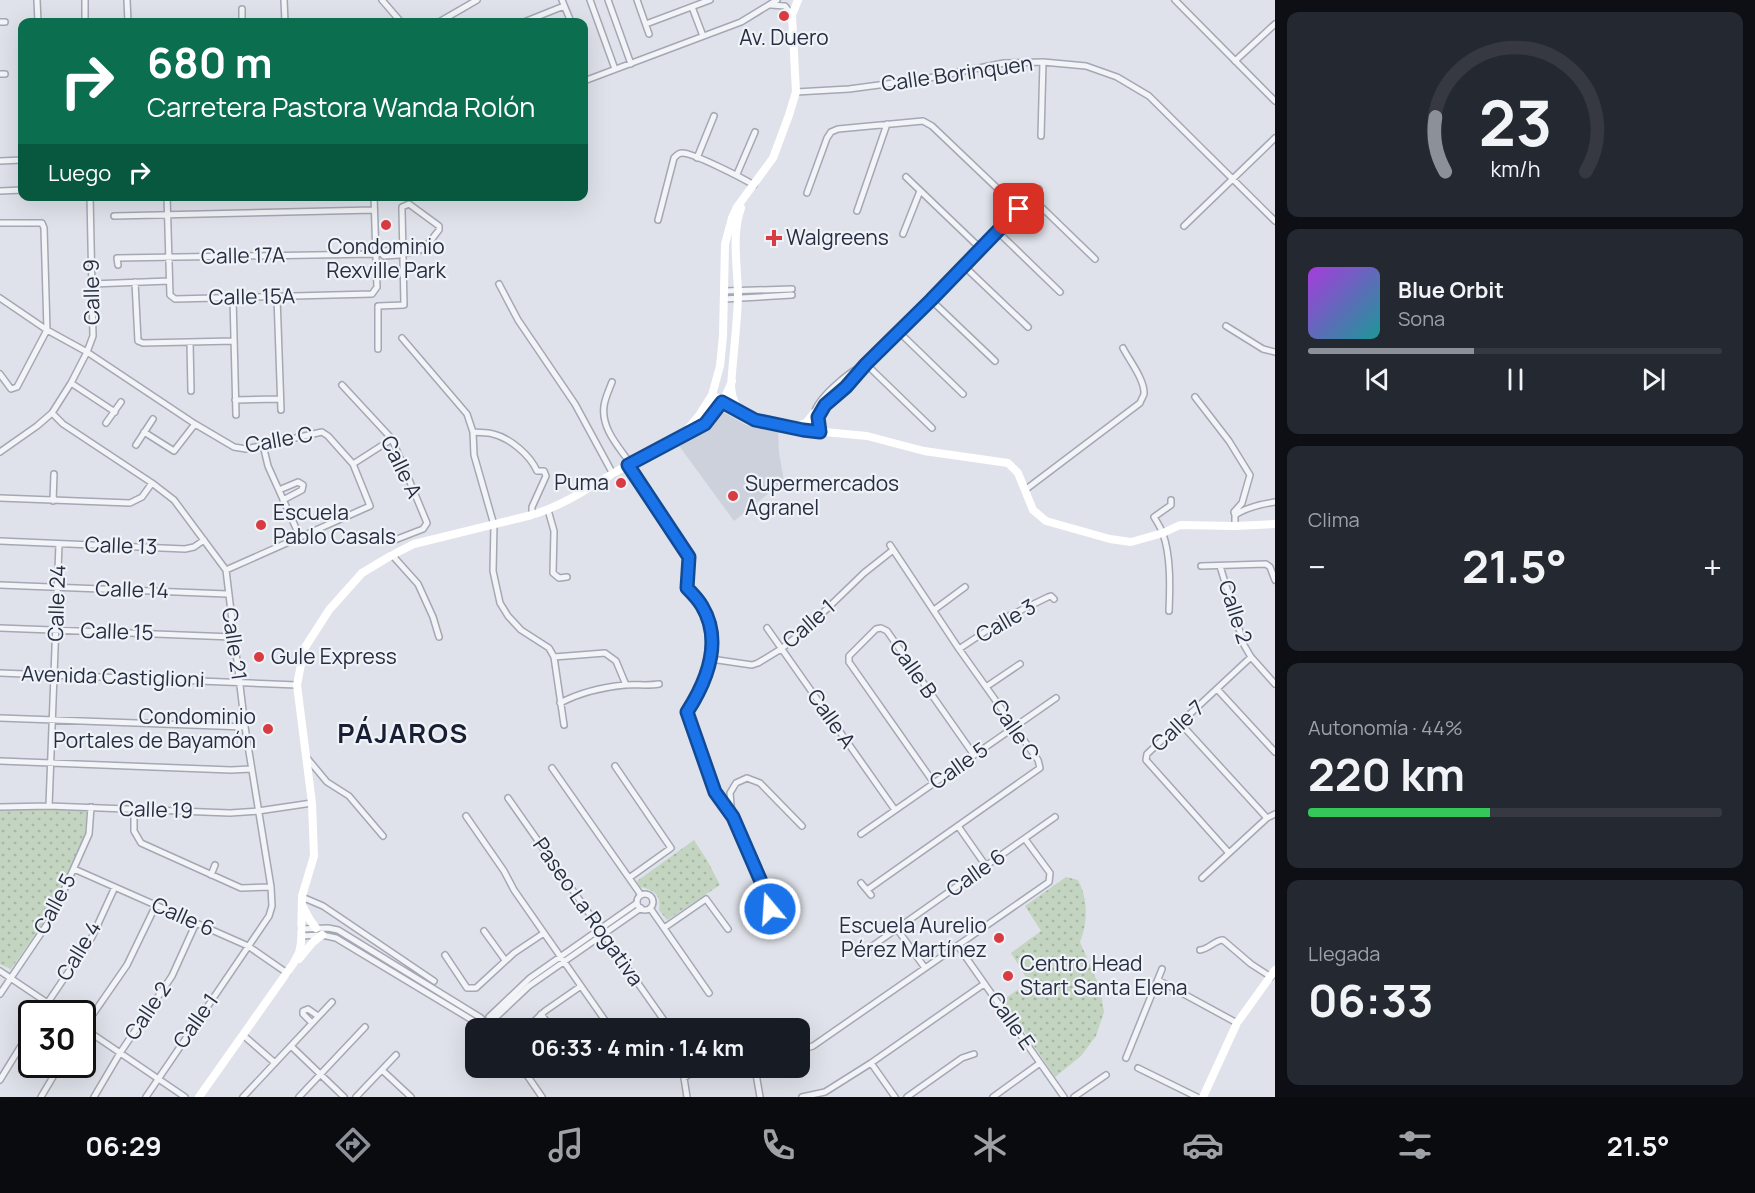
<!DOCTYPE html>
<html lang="es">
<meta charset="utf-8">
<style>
:root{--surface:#171b24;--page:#242831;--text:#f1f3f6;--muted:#9ea1a6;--line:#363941;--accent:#8c9099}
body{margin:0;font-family:Manrope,sans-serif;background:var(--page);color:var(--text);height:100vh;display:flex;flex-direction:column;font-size:22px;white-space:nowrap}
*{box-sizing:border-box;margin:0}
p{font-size:20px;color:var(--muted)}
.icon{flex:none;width:33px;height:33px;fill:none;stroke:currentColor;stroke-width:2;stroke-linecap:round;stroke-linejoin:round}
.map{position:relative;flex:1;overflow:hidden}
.sheet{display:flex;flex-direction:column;gap:12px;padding:12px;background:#0d0f14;width:480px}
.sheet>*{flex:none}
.top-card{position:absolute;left:18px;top:18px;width:570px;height:183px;border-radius:12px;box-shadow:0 6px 24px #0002;background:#0b6e4f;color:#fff;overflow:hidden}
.speed{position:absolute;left:18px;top:1000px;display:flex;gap:12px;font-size:30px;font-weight:700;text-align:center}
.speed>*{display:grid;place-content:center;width:78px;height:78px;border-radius:50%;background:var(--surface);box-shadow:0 6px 24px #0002;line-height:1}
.speed .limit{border:3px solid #111;border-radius:9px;background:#fff;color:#111}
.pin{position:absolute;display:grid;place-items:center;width:51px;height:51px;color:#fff;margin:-26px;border-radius:12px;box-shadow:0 3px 9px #0006}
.me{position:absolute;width:66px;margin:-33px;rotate:342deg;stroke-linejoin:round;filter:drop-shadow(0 0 4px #0008)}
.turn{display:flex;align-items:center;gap:21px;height:126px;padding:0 30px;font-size:27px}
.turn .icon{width:78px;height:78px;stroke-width:2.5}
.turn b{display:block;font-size:42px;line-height:51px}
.then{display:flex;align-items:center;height:57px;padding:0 30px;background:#0003;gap:12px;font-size:22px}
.big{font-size:45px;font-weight:700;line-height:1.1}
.sheet .widget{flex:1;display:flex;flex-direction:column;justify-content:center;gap:9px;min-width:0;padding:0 21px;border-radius:12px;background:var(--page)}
.sheet .dial{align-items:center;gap:0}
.dial svg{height:156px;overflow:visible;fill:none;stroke:var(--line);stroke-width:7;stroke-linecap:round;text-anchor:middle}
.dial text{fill:var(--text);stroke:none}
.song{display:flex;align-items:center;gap:18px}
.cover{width:72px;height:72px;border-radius:9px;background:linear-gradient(135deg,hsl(280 70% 55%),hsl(180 70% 35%))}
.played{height:6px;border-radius:3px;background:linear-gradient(90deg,var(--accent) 40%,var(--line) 40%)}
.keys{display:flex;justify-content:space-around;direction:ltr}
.heat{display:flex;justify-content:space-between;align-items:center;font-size:33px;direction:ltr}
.charge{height:9px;border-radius:4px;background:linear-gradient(90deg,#34c759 44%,var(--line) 0)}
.trip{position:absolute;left:465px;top:1018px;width:345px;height:60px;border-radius:12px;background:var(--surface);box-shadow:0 6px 24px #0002;font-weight:700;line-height:60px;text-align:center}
.menu{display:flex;height:96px;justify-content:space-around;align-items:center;background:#090b0e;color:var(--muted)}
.menu .icon{width:42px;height:42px}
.menu .selected{color:var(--accent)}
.menu b{font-size:27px;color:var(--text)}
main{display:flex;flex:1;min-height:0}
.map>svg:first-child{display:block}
.built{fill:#cdd1dc}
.park{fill:url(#park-dots)}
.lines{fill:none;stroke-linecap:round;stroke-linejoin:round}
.street-casing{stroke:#a4a8b4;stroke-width:8}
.street{stroke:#f3f4f8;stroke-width:5}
.secondary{stroke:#fff;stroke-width:8}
.route-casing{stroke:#114b97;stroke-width:15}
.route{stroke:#1a73e8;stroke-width:10}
.poi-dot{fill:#d83b41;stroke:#eff2f7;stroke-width:2}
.labels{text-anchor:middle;stroke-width:4.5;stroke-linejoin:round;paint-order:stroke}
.poi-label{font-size:21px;fill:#272e42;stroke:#eff2f7;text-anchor:start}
.street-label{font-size:21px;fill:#272e42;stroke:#eff2f7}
.district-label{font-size:27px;font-weight:bold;letter-spacing:1.5px;fill:#191f33;stroke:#eff2f7}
</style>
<main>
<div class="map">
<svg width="1275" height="1097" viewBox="0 0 1275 1097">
<defs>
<pattern id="park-dots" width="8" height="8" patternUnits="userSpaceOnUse" patternTransform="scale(1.5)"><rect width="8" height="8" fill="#c3d4c0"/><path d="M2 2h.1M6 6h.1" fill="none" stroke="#a8b6a6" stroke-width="1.8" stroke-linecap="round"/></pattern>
</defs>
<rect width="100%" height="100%" fill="#dfe2ea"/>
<path class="built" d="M719,413H725L746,425L778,430L779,453L784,481L734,521L677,443L709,425Z"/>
<path class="park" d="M31,809L87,811L85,834L50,913L11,969L0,964V811Z
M694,840L708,862L720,885L667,920L659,910C662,895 653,889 640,887L637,881Z
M1066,877L1078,880C1088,898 1088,923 1080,942L1100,988L1104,1012L1096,1036L1081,1056L1055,1077L1003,1000L1029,982L1011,953L1041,931L1025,906Z"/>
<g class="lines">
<defs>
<path id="street" d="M37,0L38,22
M85,0V22
M127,0L128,22
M284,0L285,22
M382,0L401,22
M562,0L571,22
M590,0L615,69
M608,0L631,64
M637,0L649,34
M1175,0L1275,101
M771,5L785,6L792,15
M692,7L703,36
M242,9V22
M0,22H5
M439,22L477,0
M524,22L564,6
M646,24L710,0
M584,56V58
M1235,61L1275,24
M0,74H5
M584,81L741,22L777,0
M796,92L849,89L924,79L1004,63L1043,62L1086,66L1117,77L1149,96L1275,221
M1041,136L1043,62
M697,158L714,116
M0,161L22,160
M737,174L755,132
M906,177L980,248
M0,191L22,190
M807,193L827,138L831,132L838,129L923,121L932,126L1019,209
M167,196L170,295L175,299L372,294L377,287L374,196
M1031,197L1095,259
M857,211L887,124
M114,216L374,210
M658,220L674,158C677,155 678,153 682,153C694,153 742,178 754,185
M0,223H42L44,228L47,330L17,387L11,389L0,374
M1184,226L1275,138
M997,231L1060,292
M903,234L920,191
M118,265L117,258L375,254L381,253L384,251L399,250L401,253
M964,266L1028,327
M135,282L138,341L143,343L234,341
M92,284L169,281
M499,284L518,320L575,404L613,474
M724,291L792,289
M277,297L281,410
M0,298L47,330L87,352L195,424L234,447L246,449L322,432L328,436L353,464L370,506L226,570
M233,298L236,415
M724,299L792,295
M931,300L995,361
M1226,326L1263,349L1275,352
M899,332L963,394
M402,338L467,414L473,432L474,455L494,525L493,571L500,603L508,616L521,630L549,648L554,657L564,725
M190,342L191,391
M378,349V306L404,305L402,210V207L409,204L439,226V230C425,247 426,252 403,253H401L399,255L384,256L381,253
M866,364L932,428
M612,382C609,390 605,398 604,406C601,428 618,446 630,463
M71,383L115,412
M342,385L392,439L427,523L423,529L392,541
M1195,397L1229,441L1250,475L1242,503L1234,512L1235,515
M235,400L280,399
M52,413L63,424L152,483L174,500L226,570L245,727L271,887L272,906L269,916L146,1097
M106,423L121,402
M812,431C813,424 813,417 815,411C820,396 850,371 864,365
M820,431C813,399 850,387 866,364L1039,189
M144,432L174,451L195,424
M473,432C479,433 486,432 493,434C510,438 530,455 537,471H544L546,476L532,507V515
M136,445L153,419
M263,445L268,466L300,537
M0,452L37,426L52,413L71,383L87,352L93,336L90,196
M353,464L392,439
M628,465L689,557L687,587C692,593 698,599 702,606C723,641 707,680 687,712L715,792L733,817L766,893L773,925
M279,490L298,482L303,485L302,490L283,500
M1025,490L1140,403C1140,402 1144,395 1144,394C1145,380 1129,360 1123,348
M0,498L130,503L142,497L152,483
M53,501L54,474
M548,510L554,531L553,573L559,578L567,577
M1235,526V515C1247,507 1261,504 1275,502
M0,541L185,549L194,547L204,540
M392,555L418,584L433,617L439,637
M1201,566L1266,564L1270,567L1275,580
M1220,566L1244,645L1251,657L1275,684
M0,585L227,594
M934,610L965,587
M1169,611C1170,588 1171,556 1163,534C1161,528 1157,522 1154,517L1171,505V500
M0,628L233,637
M767,628L895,810
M959,649L1007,617L1048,597L1051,596L1054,599
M554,657L605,653L616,661L626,685
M711,659L752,665L758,663L781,649L805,630L864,573L893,550
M0,673L297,685
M986,687L1020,664
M1217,689L1275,752
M560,703C579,693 604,687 625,685C636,684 648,686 659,684
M0,718L245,727
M1181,724L1267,818
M307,758L327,782L349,796L383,836
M0,761L231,770L251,769
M615,766L671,848L629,878
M552,768L641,895
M934,783L849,662V656L876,629L881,628L887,631L974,755
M508,798L668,1026
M49,806L59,544
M0,807L49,806L230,813L258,811L312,803
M134,809V831L141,843L241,888L271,887
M466,816L504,871L514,890L611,1029
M732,816L730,793L736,783L747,778L760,783L802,826
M958,826L986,866
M861,834L1056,698
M1229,853L1146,760L1147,754L1251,657
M74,869L248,946L287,973
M211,875L215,865
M1202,878L1267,818L1275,814
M861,883L871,895
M867,890L1040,768L1038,760L959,649L890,545
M637 902a8 8 0 1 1 16 0a8 8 0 1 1-16 0Z
M302,897L323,906L434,981
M650,908L709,993
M664,928L706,899L728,929
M301,929L328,928L338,930L481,1018
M897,929L925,968
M484,931L505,960
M301,936L322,935L336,938L477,1023
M958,946L1064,1097
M871,947L1055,817
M1200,950C1209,949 1215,940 1223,940L1251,964L1271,977
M445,955L467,988H476L514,953L544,933
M0,971L64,1014
M1158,980L1237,1023
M0,994L52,917L89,834L91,807
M40,1014L92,937L115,887
M541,1014L552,1029
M489,1017L530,978L637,903
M492,1021L529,986L641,908
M312,1023L303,1014V1011L308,1009L318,1016
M82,1027L185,1097
M526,1029L545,1011L581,986
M82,1030L127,965L156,905
M243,1035L275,1063
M291,1046L344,1097
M800,1050L813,1046L1049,882L1050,873L1025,839
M1126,1058L1162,969
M871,1063L895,1097
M522,1068L542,1097
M755,1068L760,1097
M1138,1068L1197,1097
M382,1070L411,1097
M0,1080L32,1028
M41,1097L60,1065
M94,1097L120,1053L172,976L196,923
M243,1097L332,1002
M299,1097L365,1027
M356,1097L396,1055
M687,1097L684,1078L691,1073L715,1068
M802,1097L825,1092L871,1063L984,984
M907,1097L962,1058L974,1054
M993,1097L1040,1063
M1074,1097L1106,1075"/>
</defs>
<use href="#street" class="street-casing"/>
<use href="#street" class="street"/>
<path class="secondary" d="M741,208C731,235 738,269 738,297C737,327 733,356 731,386C732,397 734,404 741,412
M712,395L739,412L755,420L803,430L867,436L924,451L1008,463L1018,473L1033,510L1046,521L1110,539L1131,542L1163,533L1180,525L1235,526L1275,524
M795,428L807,422L814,413
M683,435L700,414L712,395L720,366L723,336L725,244L732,218L737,207L773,158L789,115L796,92L792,15L798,0
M303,907L310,920L316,928
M299,959L313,942L322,935
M199,1097L293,964L299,953L301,943L302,896L314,856L312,803L297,685L304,649L329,610L362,573L392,555L414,544L532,515C568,504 599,481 631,463C647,453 664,445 680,437C689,433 698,430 705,424C718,413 726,396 732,381
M1203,1097L1237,1023L1275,970"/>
</g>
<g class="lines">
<defs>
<path id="route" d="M770,909L766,893L733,817L715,792L687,712C707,681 723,641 702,606C698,599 692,593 687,588L689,557L628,465L705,424L722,402L755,420L803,430L820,432L818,417L825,405L846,387L866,364L931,300L1019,209"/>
</defs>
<use href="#route" class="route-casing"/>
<use href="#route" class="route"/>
</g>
<g class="poi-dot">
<circle cx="784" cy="16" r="6"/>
<circle cx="386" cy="225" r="6"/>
<path d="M771 229h6v6h6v6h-6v6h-6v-6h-6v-6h6z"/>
<circle cx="621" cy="483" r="6"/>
<circle cx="733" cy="496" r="6"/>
<circle cx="261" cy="525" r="6"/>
<circle cx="259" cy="657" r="6"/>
<circle cx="268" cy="729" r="6"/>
<circle cx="999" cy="938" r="6"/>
<circle cx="1008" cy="976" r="6"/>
</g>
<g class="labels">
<g class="poi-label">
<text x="784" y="45" text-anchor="middle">Av. Duero</text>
<text x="786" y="245">Walgreens</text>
<text x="386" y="254" text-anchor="middle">Condominio<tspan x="386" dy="24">Rexville Park</tspan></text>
<text x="609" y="490" text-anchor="end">Puma</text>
<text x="745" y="491">Supermercados<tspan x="745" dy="24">Agranel</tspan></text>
<text x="273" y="520">Escuela<tspan x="273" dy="24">Pablo Casals</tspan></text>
<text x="271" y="664">Gule Express</text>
<text x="256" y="724" text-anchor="end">Condominio<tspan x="256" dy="24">Portales de Bayamón</tspan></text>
<text x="987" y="933" text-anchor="end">Escuela Aurelio<tspan x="987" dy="24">Pérez Martínez</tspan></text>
<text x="1020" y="971">Centro Head<tspan x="1020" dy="24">Start Santa Elena</tspan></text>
</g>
<g class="street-label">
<text transform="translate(957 74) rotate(-8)" y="7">Calle Borinquen</text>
<text transform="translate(243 256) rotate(-1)" y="7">Calle 17A</text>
<text transform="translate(92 292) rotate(-91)" y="7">Calle 9</text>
<text transform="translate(252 297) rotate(-1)" y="7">Calle 15A</text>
<text transform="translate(279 440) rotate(-10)" y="7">Calle C</text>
<text transform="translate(401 467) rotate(64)" y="7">Calle A</text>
<text transform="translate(121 546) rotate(2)" y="7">Calle 13</text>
<text transform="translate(132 590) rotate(2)" y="7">Calle 14</text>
<text transform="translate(57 603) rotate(-88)" y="7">Calle 24</text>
<text transform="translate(1235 612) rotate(72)" y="7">Calle 2</text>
<text transform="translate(1006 621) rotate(-30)" y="7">Calle 3</text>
<text transform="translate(809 624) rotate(-41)" y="7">Calle 1</text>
<text transform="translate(117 632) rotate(2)" y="7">Calle 15</text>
<text transform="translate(234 644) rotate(82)" y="7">Calle 21</text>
<text transform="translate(913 669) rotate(55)" y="7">Calle B</text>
<text transform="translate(113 677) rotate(2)" y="7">Avenida Castiglioni</text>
<text transform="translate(831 719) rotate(55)" y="7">Calle A</text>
<text transform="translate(1178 726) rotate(-43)" y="7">Calle 7</text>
<text transform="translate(1015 730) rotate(56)" y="7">Calle C</text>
<text transform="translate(959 766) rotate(-35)" y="7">Calle 5</text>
<text transform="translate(156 810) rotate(2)" y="7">Calle 19</text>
<text transform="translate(976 873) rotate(-35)" y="7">Calle 6</text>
<text transform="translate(55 904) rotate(-62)" y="7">Calle 5</text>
<text transform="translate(588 912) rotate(55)" y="7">Paseo La Rogativa</text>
<text transform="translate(183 917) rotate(24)" y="7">Calle 6</text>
<text transform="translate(79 951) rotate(-59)" y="7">Calle 4</text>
<text transform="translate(148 1011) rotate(-56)" y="7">Calle 2</text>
<text transform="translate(196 1021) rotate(-55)" y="7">Calle 1</text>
<text transform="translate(1011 1021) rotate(55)" y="7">Calle E</text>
</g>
<g class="district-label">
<text x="403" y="743">PÁJAROS</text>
</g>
</g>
</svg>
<div class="speed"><div class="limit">30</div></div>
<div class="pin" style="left:1019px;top:209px;background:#d93025"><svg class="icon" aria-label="arrive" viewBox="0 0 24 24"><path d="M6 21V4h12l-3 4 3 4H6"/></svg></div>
<svg class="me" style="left:770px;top:909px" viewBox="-20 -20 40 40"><circle r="17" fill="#1a73e8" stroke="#fff" stroke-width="3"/><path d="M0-11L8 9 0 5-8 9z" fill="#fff"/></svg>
<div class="trip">06:33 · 4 min · 1.4 km</div>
<div class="top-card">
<div class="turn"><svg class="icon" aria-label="right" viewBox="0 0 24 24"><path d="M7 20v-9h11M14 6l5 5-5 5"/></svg><div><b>680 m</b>Carretera Pastora Wanda Rolón</div></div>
<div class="then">Luego<svg class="icon" aria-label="right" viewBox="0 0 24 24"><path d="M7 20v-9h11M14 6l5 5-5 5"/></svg></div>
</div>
</div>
<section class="sheet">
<div class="widget dial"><svg viewBox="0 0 100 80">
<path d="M14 69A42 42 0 1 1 86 69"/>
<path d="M14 69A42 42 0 0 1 9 41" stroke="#8c9099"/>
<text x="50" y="56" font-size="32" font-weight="700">23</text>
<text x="50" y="72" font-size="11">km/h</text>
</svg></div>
<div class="widget">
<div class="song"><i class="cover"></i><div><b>Blue Orbit</b><p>Sona</p></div></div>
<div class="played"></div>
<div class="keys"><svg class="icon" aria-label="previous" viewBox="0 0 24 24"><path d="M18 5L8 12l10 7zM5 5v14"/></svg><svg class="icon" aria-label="pause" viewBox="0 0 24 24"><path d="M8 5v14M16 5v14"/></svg><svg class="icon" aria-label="next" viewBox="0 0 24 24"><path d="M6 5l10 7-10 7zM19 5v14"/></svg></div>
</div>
<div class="widget"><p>Clima</p>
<div class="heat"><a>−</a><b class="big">21.5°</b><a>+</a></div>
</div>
<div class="widget"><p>Autonomía · 44%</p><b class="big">220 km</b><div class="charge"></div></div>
<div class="widget"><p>Llegada</p><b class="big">06:33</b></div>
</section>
</main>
<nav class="menu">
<b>06:29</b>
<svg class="icon selected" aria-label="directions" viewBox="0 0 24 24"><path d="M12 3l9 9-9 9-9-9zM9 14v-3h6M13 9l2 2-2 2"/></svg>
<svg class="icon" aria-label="music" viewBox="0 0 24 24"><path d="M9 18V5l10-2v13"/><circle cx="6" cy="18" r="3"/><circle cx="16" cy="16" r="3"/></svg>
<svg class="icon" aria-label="phone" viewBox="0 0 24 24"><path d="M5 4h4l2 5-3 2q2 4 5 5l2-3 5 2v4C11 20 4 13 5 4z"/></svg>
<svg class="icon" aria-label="climate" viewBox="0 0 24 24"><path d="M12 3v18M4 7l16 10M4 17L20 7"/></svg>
<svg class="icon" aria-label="car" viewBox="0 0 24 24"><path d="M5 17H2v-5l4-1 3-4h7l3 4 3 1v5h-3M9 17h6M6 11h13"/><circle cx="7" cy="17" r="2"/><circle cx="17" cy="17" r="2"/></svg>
<svg class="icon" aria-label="filters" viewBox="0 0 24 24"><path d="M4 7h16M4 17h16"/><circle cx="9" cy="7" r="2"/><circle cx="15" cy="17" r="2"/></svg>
<b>21.5°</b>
</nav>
